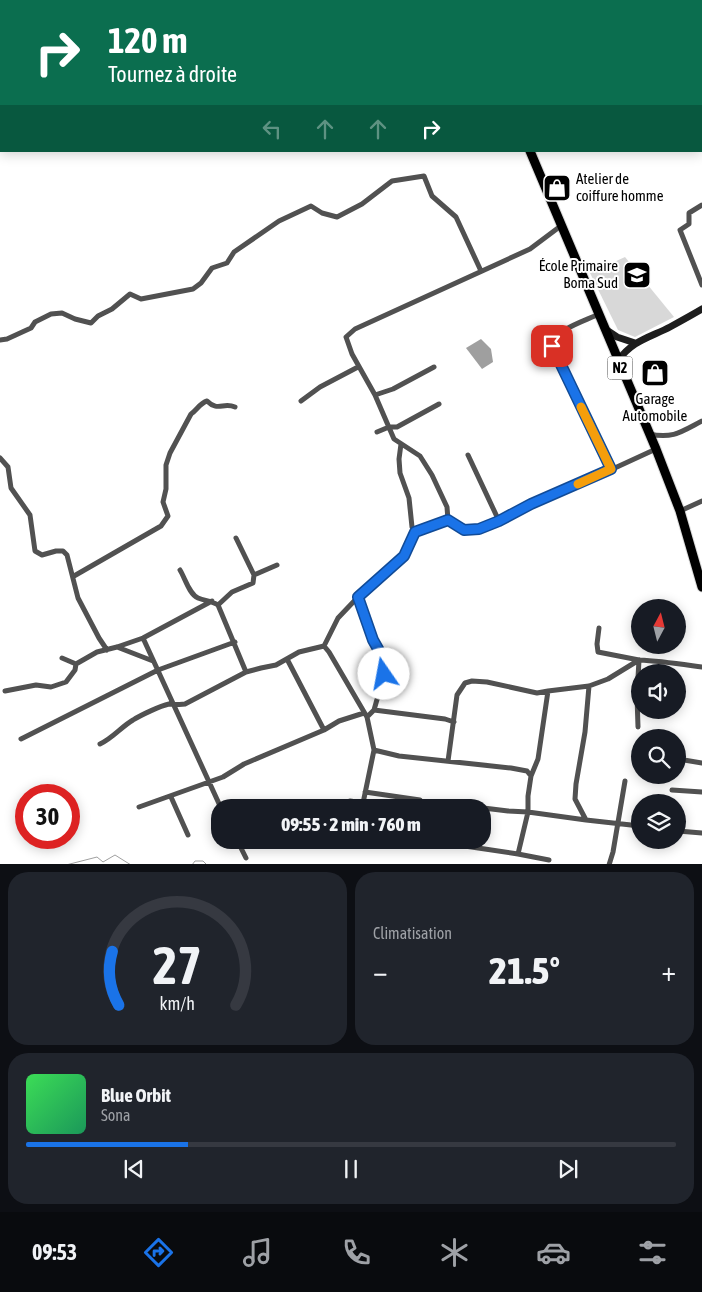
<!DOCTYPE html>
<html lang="fr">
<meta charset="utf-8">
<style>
:root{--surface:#171b24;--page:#20242c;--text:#f1f3f6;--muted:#9ea1a6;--line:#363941;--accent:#1a73e8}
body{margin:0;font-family:"Asap Condensed",sans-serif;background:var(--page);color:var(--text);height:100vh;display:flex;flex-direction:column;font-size:19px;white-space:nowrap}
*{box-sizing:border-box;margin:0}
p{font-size:16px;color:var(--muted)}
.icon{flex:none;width:28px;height:28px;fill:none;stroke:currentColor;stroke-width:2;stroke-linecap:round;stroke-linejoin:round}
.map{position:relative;height:864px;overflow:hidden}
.side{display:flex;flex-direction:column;gap:8px;padding:8px;background:#0d0f14;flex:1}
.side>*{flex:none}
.hud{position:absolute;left:0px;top:0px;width:702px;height:152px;box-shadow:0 2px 12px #0003;background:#0b6e4f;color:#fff;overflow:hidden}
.needle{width:32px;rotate:7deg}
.tools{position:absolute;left:631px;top:599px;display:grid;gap:10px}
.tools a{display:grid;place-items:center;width:55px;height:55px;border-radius:50%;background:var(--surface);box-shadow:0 2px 12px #0003;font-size:25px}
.speed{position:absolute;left:15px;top:784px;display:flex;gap:10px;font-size:25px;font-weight:700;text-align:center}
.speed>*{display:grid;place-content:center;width:65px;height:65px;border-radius:50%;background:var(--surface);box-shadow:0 2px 12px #0003;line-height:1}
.speed .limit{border:8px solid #d22;background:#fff;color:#111}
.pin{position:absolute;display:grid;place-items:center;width:42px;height:42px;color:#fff;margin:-21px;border-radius:10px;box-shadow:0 2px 8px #0006}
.me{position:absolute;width:55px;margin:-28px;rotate:348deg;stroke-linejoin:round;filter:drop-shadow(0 0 4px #0008)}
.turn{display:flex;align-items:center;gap:18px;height:105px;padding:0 25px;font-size:22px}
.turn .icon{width:65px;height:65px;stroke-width:2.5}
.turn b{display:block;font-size:35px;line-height:42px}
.lanes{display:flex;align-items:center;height:48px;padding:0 25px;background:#0003;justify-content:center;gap:25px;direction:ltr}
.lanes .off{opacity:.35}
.big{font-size:38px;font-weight:800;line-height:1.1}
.side .card{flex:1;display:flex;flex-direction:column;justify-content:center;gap:8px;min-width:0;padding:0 18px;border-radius:20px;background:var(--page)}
.side .dial{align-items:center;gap:0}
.dial svg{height:130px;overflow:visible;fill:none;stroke:var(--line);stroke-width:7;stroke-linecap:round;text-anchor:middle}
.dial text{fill:var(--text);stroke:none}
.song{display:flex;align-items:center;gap:15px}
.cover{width:60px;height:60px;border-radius:8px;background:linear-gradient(135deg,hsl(130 70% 55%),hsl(150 70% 35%))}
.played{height:5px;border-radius:2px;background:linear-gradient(90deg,var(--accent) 25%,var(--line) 25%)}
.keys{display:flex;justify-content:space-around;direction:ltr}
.heat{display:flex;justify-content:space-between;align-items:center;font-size:28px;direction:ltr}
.side .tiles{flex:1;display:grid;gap:8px;grid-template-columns:1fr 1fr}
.card:last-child{grid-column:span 2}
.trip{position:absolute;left:211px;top:799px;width:280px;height:50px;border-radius:20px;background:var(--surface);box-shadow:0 2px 12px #0003;font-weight:800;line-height:50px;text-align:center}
.tab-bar{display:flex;height:80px;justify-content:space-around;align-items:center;background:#090b0e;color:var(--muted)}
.tab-bar .icon{width:35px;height:35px}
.tab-bar .selected{color:var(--accent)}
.tab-bar b{font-size:22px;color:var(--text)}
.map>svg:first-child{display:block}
.green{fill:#d8d8d8}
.water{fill:#9f9f9f}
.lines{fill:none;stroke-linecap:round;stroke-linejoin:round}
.stream{stroke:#9f9f9f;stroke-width:1}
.highway-casing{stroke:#dbdbdb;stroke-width:11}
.street{stroke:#515151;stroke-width:5}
.secondary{stroke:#1e1e1e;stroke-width:7}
.highway{stroke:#000;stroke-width:9}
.route-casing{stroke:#114b97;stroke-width:12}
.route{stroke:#1a73e8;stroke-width:9}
.slow{stroke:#f59e0b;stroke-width:9}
.labels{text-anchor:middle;stroke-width:4;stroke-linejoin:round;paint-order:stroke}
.shield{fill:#fff;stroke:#4c4c4c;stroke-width:1}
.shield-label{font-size:14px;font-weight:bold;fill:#000}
.poi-label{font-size:15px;fill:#000;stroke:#fff;text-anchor:start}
</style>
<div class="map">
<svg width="702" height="865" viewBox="0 0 702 865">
<rect width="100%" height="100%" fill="#fff"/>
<path class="green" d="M625,257L674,317L635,337L618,330L590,273Z"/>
<path class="water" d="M481,339L491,349L493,362L482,369L466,348Z"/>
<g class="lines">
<path class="stream" d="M66,865L97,857L103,862L115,855L131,865
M192,865L195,861H203L207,865
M218,865H220"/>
<defs>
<path id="highway" d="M465,0L466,1
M530,151L656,449L680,511L702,587"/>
</defs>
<use href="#highway" class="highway-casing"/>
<path class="street" d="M698,0L699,1
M701,5L702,7
M0,48H1
M701,68H702
M702,205L689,213V224L680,230L702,285
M599,314C585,321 553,330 552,346L611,469
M0,340L7,339L31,328L35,322L51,314L62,313L75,319L91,323L98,316L112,309L130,294L141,299L193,289L201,283L212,268L227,263L234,252L279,221L311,206L322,213L337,217L362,204L392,181L424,176L432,196L456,217L481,271
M375,395L393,389L434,367
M301,401L320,387L358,367
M377,432L389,427H397L439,404
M649,434C673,439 681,432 702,421
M401,444L399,459L400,473L409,498L412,527L415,532
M468,455L499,521
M0,458L8,467L11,488L30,515L35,551L42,555L56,551H63L67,555L78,598L99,638L107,650
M680,511L702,501
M448,520L447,507L432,475L420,456L394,439L375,395L352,354L346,337L355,329L530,249L562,225
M236,538L254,575
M180,570C185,578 189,594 198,598C205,601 212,601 218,605L246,672
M74,576L161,526L168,516L163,502L166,489V465L170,453L191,414C197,410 200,403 207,401C218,412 223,402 235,407
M358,597L373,640L382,655L384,675L374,710L367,717
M218,605L232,592L253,583L254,575L277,565
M599,628L597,644L598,652L639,660
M143,638L221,808
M117,647L153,661
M62,658L76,664L97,652L117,647L143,638L212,601
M287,659L324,730
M5,691L36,685L51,687L66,682L75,670L76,664
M374,710L445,719L454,722
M638,727L637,696L639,660C661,661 680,664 702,667
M21,739L158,670L235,642
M100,744C113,738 121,727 133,720C141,715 160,706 169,704C175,704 179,705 185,704L246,672L261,668L276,665L299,652L324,646
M678,759L702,763
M448,761L457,695L465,683L472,681L487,682L537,693L548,691L589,686L608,679L639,660
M531,776L538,759L548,691
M672,790L702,792
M365,792L420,800
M171,797L188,835
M139,807L223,777L244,764L324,730L339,721L364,713
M338,808L350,801L363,803
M362,808L374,750
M586,820L575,799L576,784L585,732L589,686
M640,826L586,820L528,812V796L531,776L527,771L511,768L399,756L374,750L367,717L329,652L324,646L338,618L358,597L404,556L415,532L448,520L464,530L479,529L499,521L531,503L580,484L656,449
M678,831L702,833
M237,840L246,858
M400,840L415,841
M458,845L518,854L528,812L508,811L459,805
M518,854L549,860
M609,865L613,852L625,781"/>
<path class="secondary" d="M605,329L617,337L635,343
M618,361C631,341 651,337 670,327C681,321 692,315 702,309"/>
<use href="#highway" class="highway"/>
</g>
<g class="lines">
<defs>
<path id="route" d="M384,674L382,656L373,640L358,597L404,556L415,532L448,520L464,530L479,529L499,521L531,504L611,469L552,346"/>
</defs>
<use href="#route" class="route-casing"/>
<use href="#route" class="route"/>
<path class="slow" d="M578,484L611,469L581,407"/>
</g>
<defs>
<symbol id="shop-square" viewBox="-11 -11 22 22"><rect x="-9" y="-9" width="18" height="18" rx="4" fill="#000" stroke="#fff"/><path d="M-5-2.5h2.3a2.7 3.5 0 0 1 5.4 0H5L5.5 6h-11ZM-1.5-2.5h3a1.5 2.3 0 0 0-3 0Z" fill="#fff"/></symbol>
<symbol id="school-square" viewBox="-11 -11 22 22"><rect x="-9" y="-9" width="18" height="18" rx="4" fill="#000" stroke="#fff"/><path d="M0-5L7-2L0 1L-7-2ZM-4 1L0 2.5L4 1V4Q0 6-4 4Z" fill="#fff"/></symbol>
</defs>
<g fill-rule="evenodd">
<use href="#shop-square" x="541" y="172" width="32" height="32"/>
<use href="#school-square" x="621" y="259" width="32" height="32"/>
<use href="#shop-square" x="639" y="357" width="32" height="32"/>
</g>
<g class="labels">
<rect class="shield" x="607.5" y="356.5" width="25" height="23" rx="4"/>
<g class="shield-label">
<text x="620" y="373">N2</text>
</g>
<g class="poi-label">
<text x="576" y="184">Atelier de<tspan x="576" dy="17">coiffure homme</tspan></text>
<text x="618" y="271" text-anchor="end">École Primaire<tspan x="618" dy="17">Boma Sud</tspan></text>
<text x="655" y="404" text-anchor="middle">Garage<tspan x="655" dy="17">Automobile</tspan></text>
</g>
</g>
</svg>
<div class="tools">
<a><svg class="needle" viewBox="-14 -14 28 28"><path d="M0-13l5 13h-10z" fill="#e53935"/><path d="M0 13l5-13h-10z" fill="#9ea1a6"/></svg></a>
<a><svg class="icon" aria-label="sound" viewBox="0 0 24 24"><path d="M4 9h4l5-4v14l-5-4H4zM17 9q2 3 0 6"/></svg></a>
<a><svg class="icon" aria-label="search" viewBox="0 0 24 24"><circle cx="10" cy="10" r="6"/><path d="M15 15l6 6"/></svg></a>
<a><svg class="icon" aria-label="layers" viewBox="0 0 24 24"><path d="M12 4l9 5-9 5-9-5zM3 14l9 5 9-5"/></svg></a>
</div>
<div class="speed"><div class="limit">30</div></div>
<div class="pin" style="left:552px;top:346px;background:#d93025"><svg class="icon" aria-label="arrive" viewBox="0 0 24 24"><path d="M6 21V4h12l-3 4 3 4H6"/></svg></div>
<svg class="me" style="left:384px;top:674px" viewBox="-20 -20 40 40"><circle r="19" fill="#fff"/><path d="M0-13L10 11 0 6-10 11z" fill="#1a73e8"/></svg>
<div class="trip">09:55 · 2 min · 760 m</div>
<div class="hud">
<div class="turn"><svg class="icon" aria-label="right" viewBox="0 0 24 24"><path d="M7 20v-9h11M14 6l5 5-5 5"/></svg><div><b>120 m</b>Tournez à droite</div></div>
<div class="lanes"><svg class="icon off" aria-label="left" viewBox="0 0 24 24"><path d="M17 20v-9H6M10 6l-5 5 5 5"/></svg><svg class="icon off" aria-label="ahead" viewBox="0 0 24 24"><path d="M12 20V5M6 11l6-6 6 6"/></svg><svg class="icon off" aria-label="ahead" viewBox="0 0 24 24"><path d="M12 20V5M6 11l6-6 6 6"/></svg><svg class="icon" aria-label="right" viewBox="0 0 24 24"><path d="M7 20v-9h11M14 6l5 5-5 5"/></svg></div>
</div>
</div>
<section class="side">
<div class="tiles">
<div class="card dial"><svg viewBox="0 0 100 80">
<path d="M14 69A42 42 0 1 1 86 69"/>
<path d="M14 69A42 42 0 0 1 10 36" stroke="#1a73e8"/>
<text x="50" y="56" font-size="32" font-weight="700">27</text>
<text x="50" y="72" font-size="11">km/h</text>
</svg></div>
<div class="card"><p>Climatisation</p>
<div class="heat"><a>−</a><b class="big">21.5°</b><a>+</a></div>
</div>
<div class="card">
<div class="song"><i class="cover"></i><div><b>Blue Orbit</b><p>Sona</p></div></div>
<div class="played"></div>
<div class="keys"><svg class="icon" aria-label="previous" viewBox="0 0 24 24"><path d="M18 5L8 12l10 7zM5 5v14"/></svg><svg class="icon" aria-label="pause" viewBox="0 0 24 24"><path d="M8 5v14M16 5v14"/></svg><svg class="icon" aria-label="next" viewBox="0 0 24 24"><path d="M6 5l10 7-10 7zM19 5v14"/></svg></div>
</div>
</div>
</section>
<nav class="tab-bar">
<b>09:53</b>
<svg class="icon selected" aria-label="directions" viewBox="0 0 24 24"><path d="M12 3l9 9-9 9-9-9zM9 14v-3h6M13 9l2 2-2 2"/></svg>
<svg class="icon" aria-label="music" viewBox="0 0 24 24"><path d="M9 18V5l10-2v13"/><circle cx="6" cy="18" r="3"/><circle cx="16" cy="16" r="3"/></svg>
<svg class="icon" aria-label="phone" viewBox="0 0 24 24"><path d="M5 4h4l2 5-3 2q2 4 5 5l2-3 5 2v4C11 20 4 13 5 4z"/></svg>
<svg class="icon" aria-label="climate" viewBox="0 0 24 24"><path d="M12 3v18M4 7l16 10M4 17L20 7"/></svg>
<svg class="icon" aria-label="car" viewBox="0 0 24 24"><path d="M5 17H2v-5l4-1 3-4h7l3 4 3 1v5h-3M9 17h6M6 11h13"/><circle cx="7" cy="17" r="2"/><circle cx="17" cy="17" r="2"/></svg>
<svg class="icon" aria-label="filters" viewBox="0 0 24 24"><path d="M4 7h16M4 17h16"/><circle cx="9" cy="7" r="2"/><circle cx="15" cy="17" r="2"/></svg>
</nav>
